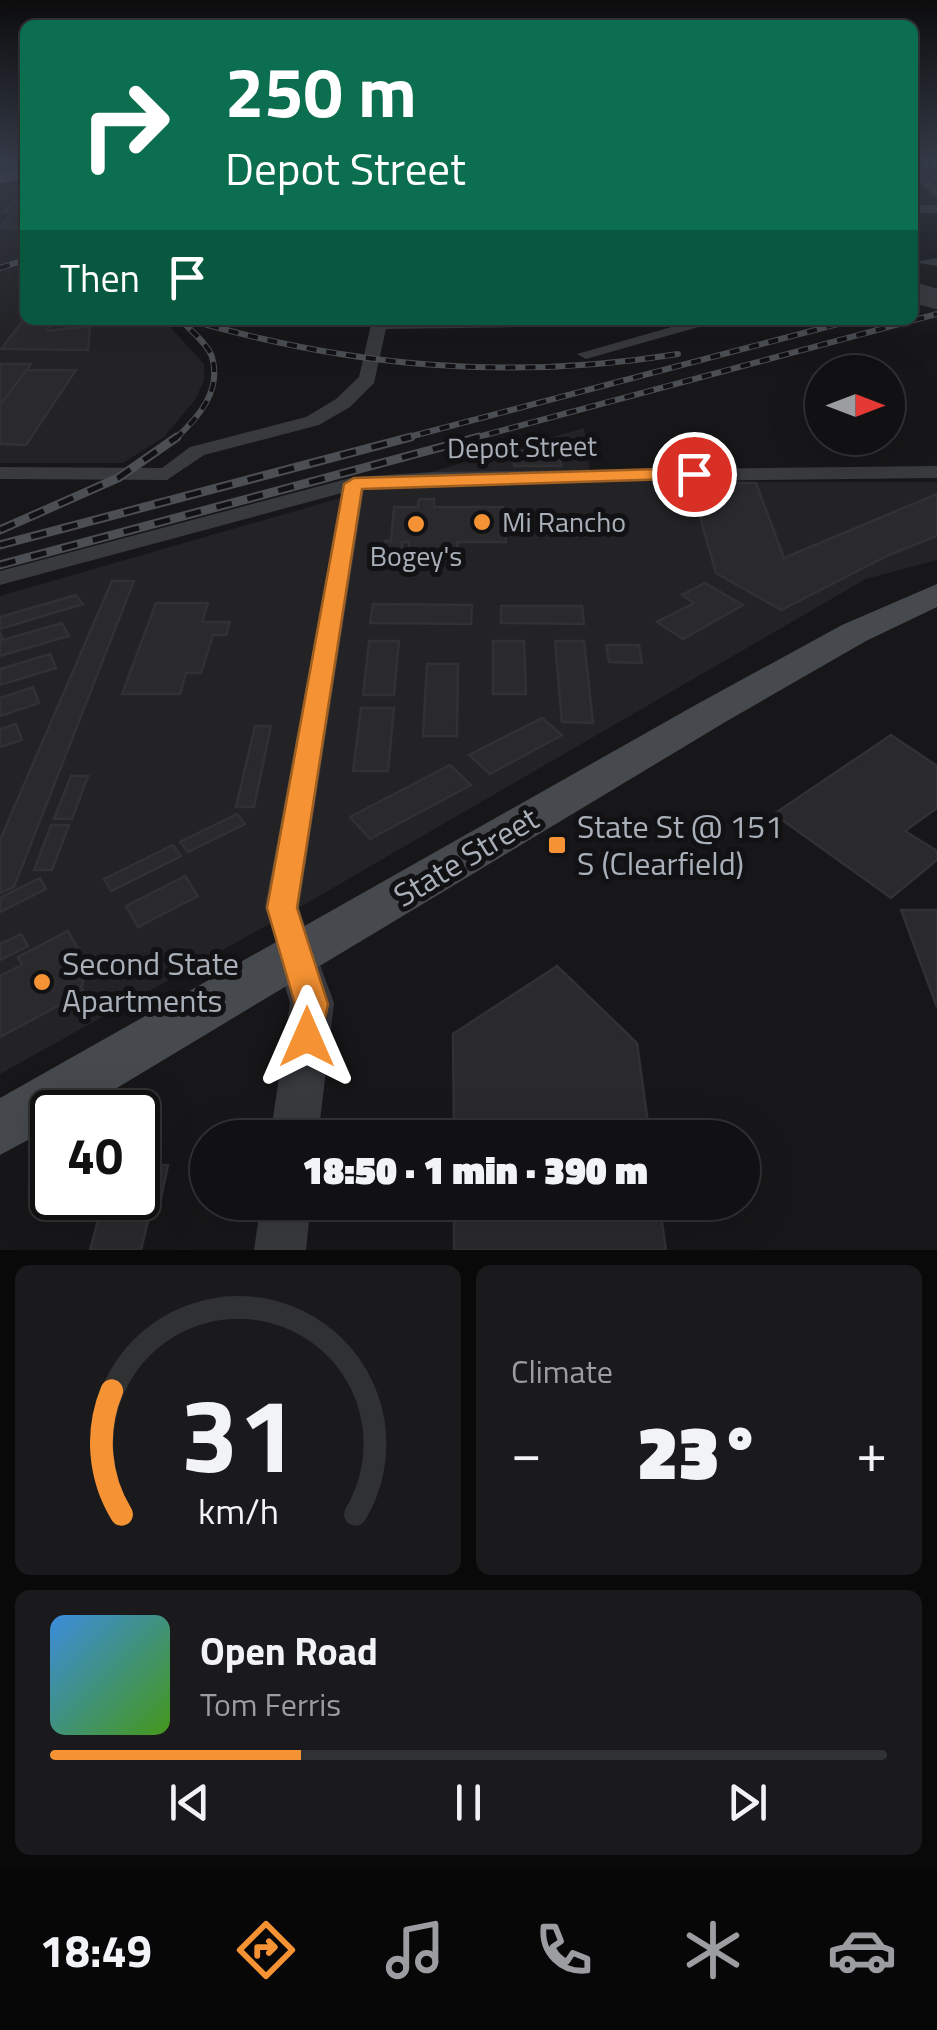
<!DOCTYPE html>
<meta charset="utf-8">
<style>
:root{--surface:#111113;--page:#1a1a1c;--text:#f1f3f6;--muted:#9c9da0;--line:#303133;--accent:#f59233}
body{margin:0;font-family:"Titillium Web",sans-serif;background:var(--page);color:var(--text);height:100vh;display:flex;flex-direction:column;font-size:38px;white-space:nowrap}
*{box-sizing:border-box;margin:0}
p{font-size:32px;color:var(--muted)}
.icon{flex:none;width:55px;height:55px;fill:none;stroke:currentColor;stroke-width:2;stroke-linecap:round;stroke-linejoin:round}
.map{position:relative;height:1250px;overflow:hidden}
.drawer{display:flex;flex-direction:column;gap:15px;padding:15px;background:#09090a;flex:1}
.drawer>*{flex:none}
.hud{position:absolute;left:20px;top:20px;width:898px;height:305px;border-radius:15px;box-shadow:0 10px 40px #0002,0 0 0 2px var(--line);background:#0b6e4f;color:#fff;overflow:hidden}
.needle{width:65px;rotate:90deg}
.fabs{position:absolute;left:805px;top:355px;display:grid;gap:20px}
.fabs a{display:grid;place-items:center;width:100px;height:100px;border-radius:50%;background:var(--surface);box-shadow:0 10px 40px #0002,0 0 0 2px var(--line);font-size:50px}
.speed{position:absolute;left:30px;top:1090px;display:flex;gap:20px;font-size:50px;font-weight:700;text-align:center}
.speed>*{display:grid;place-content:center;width:130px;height:130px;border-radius:50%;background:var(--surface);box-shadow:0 10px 40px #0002,0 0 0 2px var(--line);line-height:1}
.speed .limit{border:5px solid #111;border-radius:15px;background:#fff;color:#111}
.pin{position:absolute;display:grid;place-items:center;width:85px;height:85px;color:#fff;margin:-42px;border:5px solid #fff;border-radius:50%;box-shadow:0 2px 10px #0007}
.me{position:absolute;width:110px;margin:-55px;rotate:0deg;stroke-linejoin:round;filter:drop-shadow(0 0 8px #0008)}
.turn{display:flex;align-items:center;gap:35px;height:210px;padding:0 40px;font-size:45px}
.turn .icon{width:130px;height:130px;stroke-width:2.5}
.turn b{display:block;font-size:70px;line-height:85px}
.then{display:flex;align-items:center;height:95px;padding:0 40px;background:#0003;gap:20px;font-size:38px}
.big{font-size:75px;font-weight:800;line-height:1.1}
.drawer .widget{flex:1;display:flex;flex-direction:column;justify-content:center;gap:15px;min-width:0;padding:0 35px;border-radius:15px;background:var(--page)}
.drawer .dial{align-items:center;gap:0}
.dial svg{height:260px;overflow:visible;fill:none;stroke:var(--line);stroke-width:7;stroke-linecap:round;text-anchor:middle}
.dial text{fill:var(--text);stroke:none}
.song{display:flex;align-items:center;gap:30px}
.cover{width:120px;height:120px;border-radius:15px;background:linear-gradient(135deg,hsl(210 70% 55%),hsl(100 70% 35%))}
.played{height:10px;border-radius:5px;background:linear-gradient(90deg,var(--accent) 30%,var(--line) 30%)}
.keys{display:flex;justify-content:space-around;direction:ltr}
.heat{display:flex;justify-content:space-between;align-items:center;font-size:55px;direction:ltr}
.drawer .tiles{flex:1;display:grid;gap:15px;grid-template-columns:1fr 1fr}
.widget:last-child{grid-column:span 2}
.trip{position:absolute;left:190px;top:1120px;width:570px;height:100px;border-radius:50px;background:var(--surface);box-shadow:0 10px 40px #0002,0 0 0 2px var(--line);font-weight:800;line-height:100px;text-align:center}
.tabs{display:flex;height:160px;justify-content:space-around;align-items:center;background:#070708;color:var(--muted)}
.tabs .icon{width:70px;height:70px}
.tabs .selected{color:var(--accent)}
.tabs b{font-size:45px;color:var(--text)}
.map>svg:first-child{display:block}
.built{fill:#232326}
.building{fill:#2a2a2d;stroke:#313135;stroke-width:2.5}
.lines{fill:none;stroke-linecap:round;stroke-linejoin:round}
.minor{fill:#383a3e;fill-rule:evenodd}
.tertiary{fill:#383a3e;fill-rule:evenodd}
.secondary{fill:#46494e;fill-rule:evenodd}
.primary{fill:#54575d;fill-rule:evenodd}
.rail-far1-casing{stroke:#4b4e53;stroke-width:6}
.rail-casing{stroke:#4b4e53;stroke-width:9}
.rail-far1{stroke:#121214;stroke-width:4;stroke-dasharray:10;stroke-linecap:butt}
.rail{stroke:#121214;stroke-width:5;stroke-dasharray:16;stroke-linecap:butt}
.tertiary-bridge{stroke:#383a3e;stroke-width:20}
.route{fill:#f59233;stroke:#9f5f21;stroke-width:2.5}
.poi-dot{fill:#f59233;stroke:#121214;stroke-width:4}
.labels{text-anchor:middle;stroke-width:10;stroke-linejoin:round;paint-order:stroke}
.street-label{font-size:28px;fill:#a9b0b9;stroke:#121214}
.poi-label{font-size:28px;fill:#a9b0b9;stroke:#121214;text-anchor:start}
.near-poi-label{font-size:32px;fill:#a9b0b9;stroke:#121214;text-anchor:start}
.near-street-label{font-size:32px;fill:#a9b0b9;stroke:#121214}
</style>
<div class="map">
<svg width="937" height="1250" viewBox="0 0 937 1250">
<rect width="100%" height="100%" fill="#171719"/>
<path class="built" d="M0,163H25V320H164L204,364V381L195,400L164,437L123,463H0Z
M584,428L591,482H937V560L866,579L307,903L0,1074V596Z"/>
<path class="building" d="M14,201H25V228H0L13,212H3Z
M25,318L54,320L46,331L90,326L88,350L1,349Z
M0,364H31L0,405Z
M27,370H76L26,445L0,444V405Z
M557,442L561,466H514L512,454Z
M690,482L756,483L784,558L937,494V536L889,555L781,610L716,573Z
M419,499H434V507H503L506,542H457L458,549H446V546L435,550H416L409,547V542H402V550H384L385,541H391L394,507H418Z
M112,581H134L14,887L0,893V840Z
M705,583L743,605L683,639L657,622L694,603L682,595Z
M76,595L83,604L0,629V617Z
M156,603H208L202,622H230L226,635H213L201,673H186L180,694H122Z
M373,604L472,605L471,624L370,623Z
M501,606H582L584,624L501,623Z
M62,623L69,636L0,656V632L3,640Z
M369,641H399L394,695H363Z
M493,641H524L526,694H493Z
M555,641H584L593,723L562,722Z
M606,645H639L642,663L609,662Z
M50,654L56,668L0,685V669Z
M427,664H458L457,736H423Z
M33,687L39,703L0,716V698Z
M361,708H394L388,771H353Z
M542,718L562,735L490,774L469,755Z
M16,724L22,740L0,747V729Z
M255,726H271L254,807H236Z
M891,735L937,766V808L905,831L937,851V860L891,898L774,814Z
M450,765L471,785L370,839L350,817Z
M71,776H88L72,819H54Z
M237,814L245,824L188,852L180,842Z
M51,825H69L52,870H34Z
M173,845L181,856L111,891L104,879Z
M185,876L198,896L138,927L126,906Z
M40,878L46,889L0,912V898Z
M901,910H937V1007Z
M68,931L88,967L81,987L84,992L0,1037V976L22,965L18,957Z
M21,934L28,946L0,960V944Z
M557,966L637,1043L650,1138H454L453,1034Z
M138,1165H168L158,1213H150L141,1250H90L104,1198H138Z
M454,1202H659L666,1250H454Z"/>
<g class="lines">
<path class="minor" d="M912,167L937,186V197L912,177Z
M912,205H937V213H912Z
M937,258V266L913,262Z
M372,320L527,322L519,327L386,329L374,383L350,407L319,425L204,455L167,480L0,479V467L162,468L190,447L306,417L336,399L359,377Z
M696,320H723L586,359L577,354Z
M937,466V478L433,484L364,489L299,907L314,955L309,965L297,969L285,965L265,907L342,493L0,585V571L354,477L433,472Z"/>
<path class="tertiary" d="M297,938L312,943L334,1003L318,1138H270L290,1003L276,955L282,943Z
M261,1202H311L306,1250H254Z"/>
<path class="secondary" d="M937,584V607L866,641L727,721L77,1112H52V1127L0,1155V1098L699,703L842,625Z"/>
<path class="primary" d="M25,169V179L0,183V173Z"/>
<defs>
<path id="rail-far1" d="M0,268L25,260
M912,304L937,298
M190,320C352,367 511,381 678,354
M175,439C198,418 222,391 212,357C208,344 190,330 181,320
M401,439L853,320
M470,439L937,314"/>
<path id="rail" d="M0,530L118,478L177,437
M0,545L411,437
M0,565L479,437"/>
</defs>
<use href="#rail-far1" class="rail-far1-casing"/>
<use href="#rail" class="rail-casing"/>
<use href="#rail-far1" class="rail-far1"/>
<use href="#rail" class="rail"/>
<path class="tertiary-bridge" d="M912,292L937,299"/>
</g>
<linearGradient id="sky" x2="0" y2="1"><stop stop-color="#0d0d0e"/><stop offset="0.48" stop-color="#363c49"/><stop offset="1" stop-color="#363c49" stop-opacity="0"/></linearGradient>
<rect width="937" height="338" fill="url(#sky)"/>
<path class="route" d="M694,468L701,470V478L362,489L297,908L328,1004L319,1048L307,1052L295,1048L290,1037L295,1004L267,908L344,484L354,478Z"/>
<g class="poi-dot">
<circle cx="482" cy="522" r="10"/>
<circle cx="416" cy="524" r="10"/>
<rect x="547" y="835" width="20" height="20" rx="5"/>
<circle cx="42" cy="982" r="10"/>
</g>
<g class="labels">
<g class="street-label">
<text transform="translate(522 447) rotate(-1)" y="10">Depot Street</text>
</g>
<g class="poi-label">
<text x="502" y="532">Mi Rancho</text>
<text x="416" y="566" text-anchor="middle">Bogey's</text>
</g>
<g class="near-poi-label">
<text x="577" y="838">State St @ 151<tspan x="577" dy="37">S (Clearfield)</tspan></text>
<text x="62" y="975">Second State<tspan x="62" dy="37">Apartments</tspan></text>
</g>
<g class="near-street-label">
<text transform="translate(466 857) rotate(-31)" y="11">State Street</text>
</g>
</g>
</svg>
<div class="fabs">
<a><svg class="needle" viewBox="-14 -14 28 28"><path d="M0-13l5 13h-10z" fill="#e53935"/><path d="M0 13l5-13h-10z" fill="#9c9da0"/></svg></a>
</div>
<div class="speed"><div class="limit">40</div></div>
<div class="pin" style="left:694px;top:474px;background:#d93025"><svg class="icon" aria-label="arrive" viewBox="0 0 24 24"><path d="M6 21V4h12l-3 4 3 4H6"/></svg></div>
<svg class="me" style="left:307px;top:1037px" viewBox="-20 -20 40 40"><path d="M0-17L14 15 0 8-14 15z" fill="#f59233" stroke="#fff" stroke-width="4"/></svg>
<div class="trip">18:50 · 1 min · 390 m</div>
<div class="hud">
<div class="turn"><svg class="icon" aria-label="right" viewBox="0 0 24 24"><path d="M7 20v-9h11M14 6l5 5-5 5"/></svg><div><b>250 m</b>Depot Street</div></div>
<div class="then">Then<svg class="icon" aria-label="arrive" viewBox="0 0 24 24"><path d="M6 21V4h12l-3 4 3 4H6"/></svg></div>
</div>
</div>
<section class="drawer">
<div class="tiles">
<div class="widget dial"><svg viewBox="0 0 100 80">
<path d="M14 69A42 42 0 1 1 86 69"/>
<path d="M14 69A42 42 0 0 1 11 31" stroke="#f59233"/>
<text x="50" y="56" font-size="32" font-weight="700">31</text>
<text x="50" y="72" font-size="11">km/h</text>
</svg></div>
<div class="widget"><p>Climate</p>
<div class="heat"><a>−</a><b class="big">23°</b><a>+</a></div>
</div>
<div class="widget">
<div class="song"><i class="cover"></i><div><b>Open Road</b><p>Tom Ferris</p></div></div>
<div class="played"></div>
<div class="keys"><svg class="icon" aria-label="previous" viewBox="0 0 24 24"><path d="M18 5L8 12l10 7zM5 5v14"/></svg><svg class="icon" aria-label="pause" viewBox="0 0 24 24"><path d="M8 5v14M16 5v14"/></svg><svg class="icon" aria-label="next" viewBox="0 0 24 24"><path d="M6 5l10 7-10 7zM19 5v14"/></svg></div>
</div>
</div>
</section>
<nav class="tabs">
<b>18:49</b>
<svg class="icon selected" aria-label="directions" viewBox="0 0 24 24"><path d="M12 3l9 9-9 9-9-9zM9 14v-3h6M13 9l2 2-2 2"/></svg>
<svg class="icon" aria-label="music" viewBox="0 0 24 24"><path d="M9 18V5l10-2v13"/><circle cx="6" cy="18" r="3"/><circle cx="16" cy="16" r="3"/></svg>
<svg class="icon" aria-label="phone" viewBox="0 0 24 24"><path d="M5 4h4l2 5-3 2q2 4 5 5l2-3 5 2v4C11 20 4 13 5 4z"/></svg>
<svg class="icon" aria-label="climate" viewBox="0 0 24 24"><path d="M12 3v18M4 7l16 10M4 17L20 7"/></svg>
<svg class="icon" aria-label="car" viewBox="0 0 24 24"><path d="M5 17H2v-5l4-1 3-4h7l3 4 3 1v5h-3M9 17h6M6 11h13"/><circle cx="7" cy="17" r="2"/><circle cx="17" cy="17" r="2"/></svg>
</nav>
